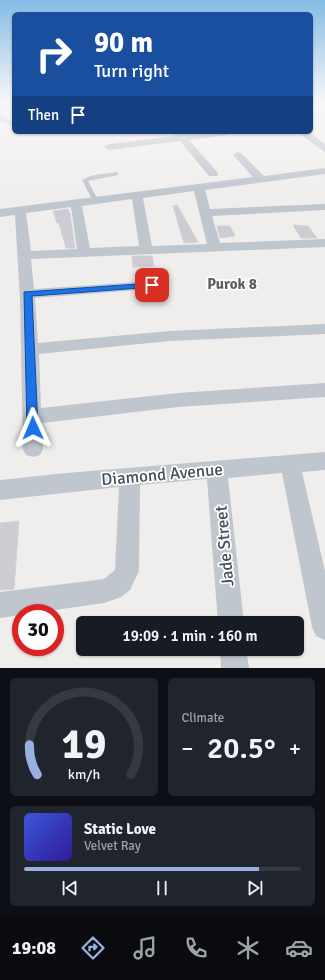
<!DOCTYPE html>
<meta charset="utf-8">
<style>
:root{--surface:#171b24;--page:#20242c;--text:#f1f3f6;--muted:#9ea1a6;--line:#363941;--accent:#99b0e2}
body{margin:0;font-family:Signika,sans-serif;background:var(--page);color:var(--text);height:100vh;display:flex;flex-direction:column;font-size:15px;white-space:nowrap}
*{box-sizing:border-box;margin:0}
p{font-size:13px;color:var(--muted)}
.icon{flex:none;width:22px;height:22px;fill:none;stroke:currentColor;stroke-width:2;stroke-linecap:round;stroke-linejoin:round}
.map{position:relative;height:668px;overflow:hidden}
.sheet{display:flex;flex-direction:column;gap:10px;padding:10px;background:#0d0f14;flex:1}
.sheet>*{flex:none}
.top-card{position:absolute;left:12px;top:12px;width:301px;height:122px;border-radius:6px;box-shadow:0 1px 3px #0004;background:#1a4fa0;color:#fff;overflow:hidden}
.speed{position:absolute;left:12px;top:604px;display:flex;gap:8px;font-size:20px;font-weight:700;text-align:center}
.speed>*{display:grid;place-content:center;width:52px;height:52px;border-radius:50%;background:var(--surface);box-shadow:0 1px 3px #0004;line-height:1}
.speed .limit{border:6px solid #d22;background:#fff;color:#111}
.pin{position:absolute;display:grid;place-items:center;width:34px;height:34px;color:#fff;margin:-17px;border-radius:8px;box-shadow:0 2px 6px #0006}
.me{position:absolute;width:44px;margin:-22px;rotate:359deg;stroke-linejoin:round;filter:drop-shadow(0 0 3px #0008)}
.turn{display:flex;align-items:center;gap:14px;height:84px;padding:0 16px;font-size:18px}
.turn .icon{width:52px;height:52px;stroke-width:2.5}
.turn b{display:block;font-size:28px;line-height:34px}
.then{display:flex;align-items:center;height:38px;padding:0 16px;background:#0003;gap:8px;font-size:15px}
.big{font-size:30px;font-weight:600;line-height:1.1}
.sheet .tile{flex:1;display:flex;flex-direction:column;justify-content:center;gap:6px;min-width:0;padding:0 14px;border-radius:6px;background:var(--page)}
.sheet .dial{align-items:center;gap:0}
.dial svg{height:104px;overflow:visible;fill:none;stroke:var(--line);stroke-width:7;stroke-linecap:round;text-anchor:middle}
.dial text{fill:var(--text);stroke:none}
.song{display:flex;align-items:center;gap:12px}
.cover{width:48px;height:48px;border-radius:6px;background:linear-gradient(135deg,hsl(230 70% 55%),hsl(250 70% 35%))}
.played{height:4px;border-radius:2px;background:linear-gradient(90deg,var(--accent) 85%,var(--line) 85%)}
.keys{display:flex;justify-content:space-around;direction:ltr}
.heat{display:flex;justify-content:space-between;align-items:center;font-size:22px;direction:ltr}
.sheet .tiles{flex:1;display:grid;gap:10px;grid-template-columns:1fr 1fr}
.tile:last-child{grid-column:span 2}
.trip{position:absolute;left:76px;top:616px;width:228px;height:40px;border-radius:6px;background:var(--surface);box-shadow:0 1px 3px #0004;font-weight:600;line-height:40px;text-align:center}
.menu{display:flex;height:64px;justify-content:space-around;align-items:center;background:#090b0e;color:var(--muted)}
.menu .icon{width:28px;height:28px}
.menu .active{color:var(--accent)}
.menu b{font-size:18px;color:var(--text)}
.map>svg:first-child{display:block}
.building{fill:#ccccd2;stroke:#d2d3d8}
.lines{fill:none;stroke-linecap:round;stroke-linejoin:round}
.service{fill:#c0c6ce;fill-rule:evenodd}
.minor{fill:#c0c6ce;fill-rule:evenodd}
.route{fill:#1a73e8;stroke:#114b97}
.labels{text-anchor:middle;stroke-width:3.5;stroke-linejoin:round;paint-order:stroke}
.neighbourhood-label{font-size:15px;font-weight:bold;fill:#5b5d61;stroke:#fff}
.near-street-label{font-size:17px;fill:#484e58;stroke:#fff}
</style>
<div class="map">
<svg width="325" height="668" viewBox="0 0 325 668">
<rect width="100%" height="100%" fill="#f0eeed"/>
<path class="building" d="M177,205L198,242L184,243L173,206Z
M68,209L70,214L75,248H66L59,223H57L53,211Z
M293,225L308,226L317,238H301Z
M217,226H230L235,236L220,238Z
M132,256H152L154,266L133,267Z
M19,521L14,589L0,590V523Z"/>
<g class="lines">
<path class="service" d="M116,172L118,173V175L88,181L98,200L93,201L82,180C91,174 105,174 116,172Z"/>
<path class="minor" d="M14,102V106L0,108V104Z
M0,115L14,121V127L0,121Z
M172,132H182L184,135L205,132H232L227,135L189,140L217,172L218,174L217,176H209L180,141L109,150L104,147L109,144L175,136Z
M297,132H308L325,144V152Z
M238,152L241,153L264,176L325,168V174L205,190L210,209L325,204V210L212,216L220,243L325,239V247L31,259L34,289L152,281L157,282L159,285L157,288L152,289L35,298L38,343L170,331L325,324V334L170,341L39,354L41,408L178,393L325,383V397L178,407L42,423L43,449L40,455L33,457L26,455L23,449L20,299L15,215L0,217V209L253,177L233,155ZM194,191L207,244L152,246L143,198ZM132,199L139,246L90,248L82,206ZM71,207L77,249L31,251L26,213Z
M325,452V470L302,472L325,571V640L316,636L312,627L282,473L228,478L244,623H218L207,479L140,485L139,571L130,590L121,597L104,603L34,613H21V615L0,618V592L104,579L115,570L119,487L0,500V480L66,473Z
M220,649H246L249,668H221Z"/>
</g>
<linearGradient id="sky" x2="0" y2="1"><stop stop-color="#85bbe5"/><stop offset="0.52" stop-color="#f8f7f7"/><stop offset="1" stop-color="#f8f7f7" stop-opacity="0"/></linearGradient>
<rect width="325" height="195" fill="url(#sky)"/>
<path class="route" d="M152,283H154V287L32,296L38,428L36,431H29L27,428L24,292Z"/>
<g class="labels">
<g class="neighbourhood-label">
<text x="232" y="289">Purok 8</text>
</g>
<g class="near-street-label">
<text transform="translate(162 474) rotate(-5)" y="6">Diamond Avenue</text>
<text transform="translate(224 546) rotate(-95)" y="6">Jade Street</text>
</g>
</g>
</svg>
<div class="speed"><div class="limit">30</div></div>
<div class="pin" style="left:152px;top:285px;background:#d93025"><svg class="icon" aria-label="arrive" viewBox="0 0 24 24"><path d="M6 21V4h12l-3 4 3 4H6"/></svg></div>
<svg class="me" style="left:33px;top:428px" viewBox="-20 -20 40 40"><path d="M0-17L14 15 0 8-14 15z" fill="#1a73e8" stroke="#fff" stroke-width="4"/></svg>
<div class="trip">19:09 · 1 min · 160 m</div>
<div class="top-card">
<div class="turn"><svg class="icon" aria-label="right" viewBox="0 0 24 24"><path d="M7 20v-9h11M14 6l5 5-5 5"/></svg><div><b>90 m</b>Turn right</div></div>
<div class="then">Then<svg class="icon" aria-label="arrive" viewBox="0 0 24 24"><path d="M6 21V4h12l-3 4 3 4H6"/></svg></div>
</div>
</div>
<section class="sheet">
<div class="tiles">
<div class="tile dial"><svg viewBox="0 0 100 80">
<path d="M14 69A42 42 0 1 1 86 69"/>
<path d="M14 69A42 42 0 0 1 8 46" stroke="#99b0e2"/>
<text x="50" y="56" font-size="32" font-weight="700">19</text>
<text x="50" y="72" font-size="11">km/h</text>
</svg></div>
<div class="tile"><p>Climate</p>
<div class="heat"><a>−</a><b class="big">20.5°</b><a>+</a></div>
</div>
<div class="tile">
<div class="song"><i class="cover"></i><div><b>Static Love</b><p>Velvet Ray</p></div></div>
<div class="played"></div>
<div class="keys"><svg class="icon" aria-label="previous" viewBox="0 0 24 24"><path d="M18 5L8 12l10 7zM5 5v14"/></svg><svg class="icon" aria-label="pause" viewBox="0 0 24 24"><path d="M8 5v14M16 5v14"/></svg><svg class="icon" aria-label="next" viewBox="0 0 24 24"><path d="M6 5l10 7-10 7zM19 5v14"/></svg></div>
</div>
</div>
</section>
<nav class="menu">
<b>19:08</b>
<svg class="icon active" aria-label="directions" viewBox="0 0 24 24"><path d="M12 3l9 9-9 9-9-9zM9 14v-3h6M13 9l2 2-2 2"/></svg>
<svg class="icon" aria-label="music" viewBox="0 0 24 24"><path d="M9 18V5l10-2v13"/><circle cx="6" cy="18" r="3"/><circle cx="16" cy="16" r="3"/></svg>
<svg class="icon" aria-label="phone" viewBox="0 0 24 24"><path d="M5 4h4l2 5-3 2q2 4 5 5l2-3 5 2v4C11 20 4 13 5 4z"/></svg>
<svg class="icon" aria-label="climate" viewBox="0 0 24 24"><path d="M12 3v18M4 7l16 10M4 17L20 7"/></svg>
<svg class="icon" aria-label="car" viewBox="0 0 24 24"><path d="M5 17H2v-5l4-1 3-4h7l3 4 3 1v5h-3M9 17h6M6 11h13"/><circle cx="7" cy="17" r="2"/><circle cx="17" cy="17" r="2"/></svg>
</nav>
